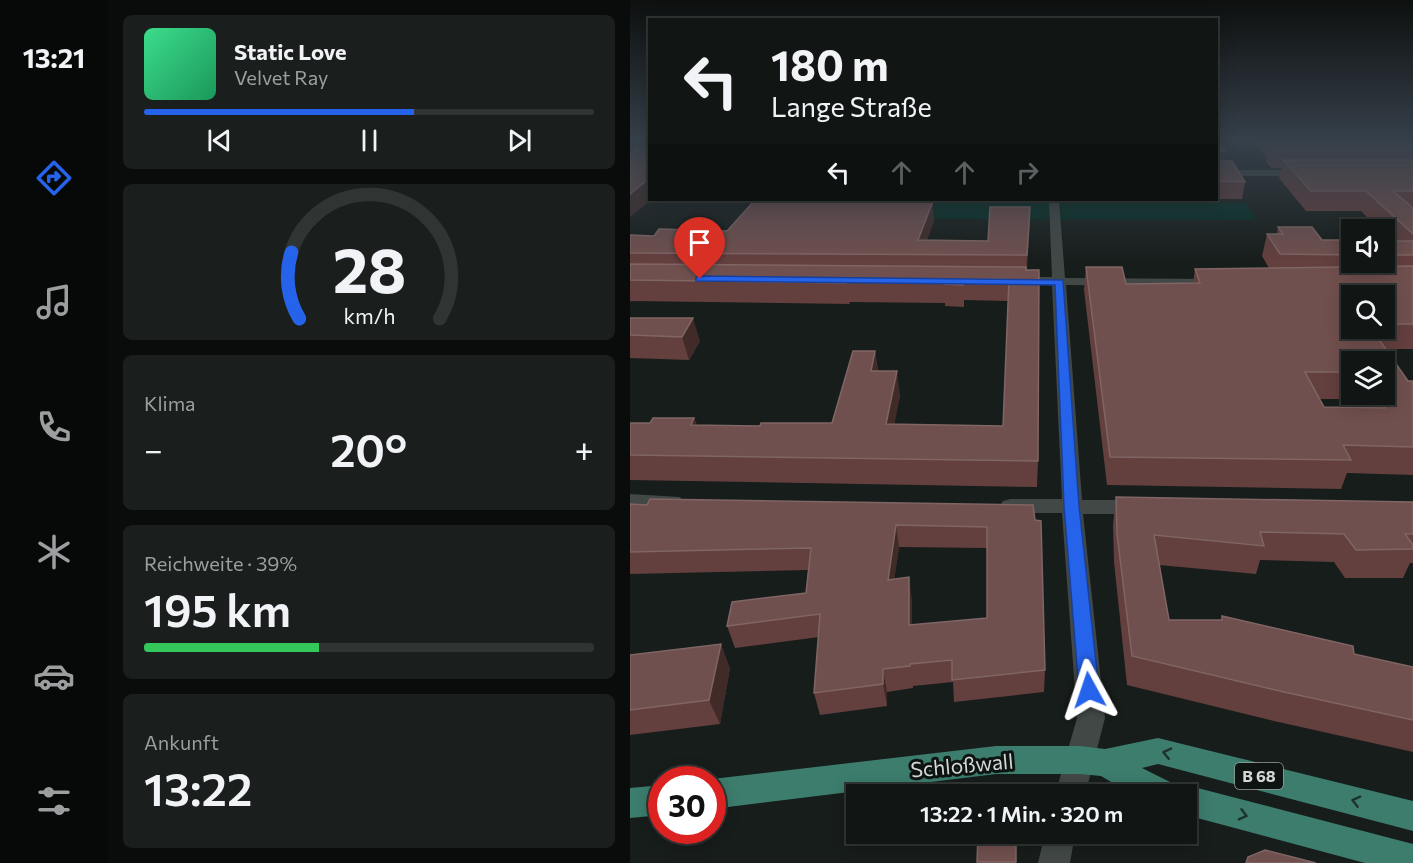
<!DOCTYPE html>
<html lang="de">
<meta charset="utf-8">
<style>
:root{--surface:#111614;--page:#1a1f1d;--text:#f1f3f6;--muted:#9c9fa0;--line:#303534;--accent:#2563eb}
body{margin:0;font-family:Commissioner,sans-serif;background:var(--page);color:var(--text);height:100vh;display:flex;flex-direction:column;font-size:22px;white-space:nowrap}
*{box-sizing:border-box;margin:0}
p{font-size:20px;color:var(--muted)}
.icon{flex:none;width:33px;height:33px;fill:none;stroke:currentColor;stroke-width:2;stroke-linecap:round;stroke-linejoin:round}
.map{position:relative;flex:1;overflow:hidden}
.side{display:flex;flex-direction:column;gap:15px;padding:15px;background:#090c0b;width:522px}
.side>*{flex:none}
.hud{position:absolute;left:18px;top:18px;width:570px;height:183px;border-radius:0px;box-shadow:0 3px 15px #0003,0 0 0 2px var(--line);background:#111614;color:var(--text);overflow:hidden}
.tools{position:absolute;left:711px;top:219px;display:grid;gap:12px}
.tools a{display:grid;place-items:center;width:54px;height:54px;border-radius:0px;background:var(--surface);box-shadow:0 3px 15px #0003,0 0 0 2px var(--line);font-size:30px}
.speed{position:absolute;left:18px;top:766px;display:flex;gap:12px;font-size:30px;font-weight:700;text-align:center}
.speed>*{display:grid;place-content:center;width:78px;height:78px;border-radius:50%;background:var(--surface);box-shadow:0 3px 15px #0003,0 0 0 2px var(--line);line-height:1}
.speed .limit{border:9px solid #d22;background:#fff;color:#111}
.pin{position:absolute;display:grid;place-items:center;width:51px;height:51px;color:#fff;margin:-62px -26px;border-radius:50% 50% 50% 0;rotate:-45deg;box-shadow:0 0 6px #0007}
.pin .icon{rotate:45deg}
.me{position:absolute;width:66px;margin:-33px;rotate:355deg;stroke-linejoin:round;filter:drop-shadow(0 0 4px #0008)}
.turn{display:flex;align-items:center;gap:21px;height:126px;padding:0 24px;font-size:27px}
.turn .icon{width:78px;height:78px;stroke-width:2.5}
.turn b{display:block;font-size:42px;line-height:51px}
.lanes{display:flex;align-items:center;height:57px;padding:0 24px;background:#0003;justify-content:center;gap:30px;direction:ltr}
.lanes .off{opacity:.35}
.big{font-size:45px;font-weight:600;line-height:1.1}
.side .tile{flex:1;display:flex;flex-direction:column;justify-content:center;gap:9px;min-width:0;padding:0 21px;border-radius:9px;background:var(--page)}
.side .dial{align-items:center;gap:0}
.dial svg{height:156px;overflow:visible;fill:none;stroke:var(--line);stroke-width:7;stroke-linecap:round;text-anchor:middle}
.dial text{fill:var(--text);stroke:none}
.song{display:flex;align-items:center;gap:18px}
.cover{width:72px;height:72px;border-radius:9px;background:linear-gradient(135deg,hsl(150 70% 55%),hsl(150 70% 35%))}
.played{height:6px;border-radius:3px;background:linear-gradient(90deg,var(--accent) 60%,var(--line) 60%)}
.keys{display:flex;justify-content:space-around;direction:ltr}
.heat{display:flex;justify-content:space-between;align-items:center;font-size:33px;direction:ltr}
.charge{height:9px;border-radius:4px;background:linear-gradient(90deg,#34c759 39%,var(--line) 0)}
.trip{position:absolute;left:216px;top:784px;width:351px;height:60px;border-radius:0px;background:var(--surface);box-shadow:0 3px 15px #0003,0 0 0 2px var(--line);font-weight:600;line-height:60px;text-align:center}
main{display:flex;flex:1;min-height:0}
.tabs{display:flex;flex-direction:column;width:108px;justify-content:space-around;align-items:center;background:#070908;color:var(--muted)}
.tabs .icon{width:42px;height:42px}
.tabs .current{color:var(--accent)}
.tabs b{font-size:27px;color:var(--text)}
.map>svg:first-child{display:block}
.green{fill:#032d24}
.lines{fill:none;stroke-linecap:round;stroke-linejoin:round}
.street{fill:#414846;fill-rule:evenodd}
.primary{fill:#3c7d6d;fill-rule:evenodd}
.wall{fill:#633f3e;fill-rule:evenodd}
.shaded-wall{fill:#402b29}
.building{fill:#70504f;stroke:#7f6564;stroke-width:1.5;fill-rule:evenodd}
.oneway{stroke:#1c342d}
.route{fill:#2563eb;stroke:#184099;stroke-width:1.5}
.labels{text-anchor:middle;stroke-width:6;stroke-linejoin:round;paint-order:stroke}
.shield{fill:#0e1412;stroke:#999d9c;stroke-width:1.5}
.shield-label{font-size:16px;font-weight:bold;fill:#d4d8d7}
.near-street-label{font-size:21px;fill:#d4d8d7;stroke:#0e1412}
</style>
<main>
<nav class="tabs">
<b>13:21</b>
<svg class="icon current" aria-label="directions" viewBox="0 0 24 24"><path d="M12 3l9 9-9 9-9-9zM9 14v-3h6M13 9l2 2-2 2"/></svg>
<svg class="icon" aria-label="music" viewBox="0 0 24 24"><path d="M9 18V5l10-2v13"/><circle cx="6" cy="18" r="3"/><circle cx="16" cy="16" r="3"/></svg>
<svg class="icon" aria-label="phone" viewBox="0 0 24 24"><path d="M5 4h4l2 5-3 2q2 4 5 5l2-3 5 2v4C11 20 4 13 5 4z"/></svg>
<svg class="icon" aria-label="climate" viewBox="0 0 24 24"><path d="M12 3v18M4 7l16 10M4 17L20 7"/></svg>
<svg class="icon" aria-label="car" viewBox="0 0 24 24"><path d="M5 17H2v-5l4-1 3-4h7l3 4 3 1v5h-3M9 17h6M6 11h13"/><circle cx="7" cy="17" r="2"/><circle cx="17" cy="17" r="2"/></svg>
<svg class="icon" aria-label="filters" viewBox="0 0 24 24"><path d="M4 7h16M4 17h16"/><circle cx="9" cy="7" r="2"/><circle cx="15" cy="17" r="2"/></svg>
</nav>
<section class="side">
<div class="tile">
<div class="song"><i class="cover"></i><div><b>Static Love</b><p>Velvet Ray</p></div></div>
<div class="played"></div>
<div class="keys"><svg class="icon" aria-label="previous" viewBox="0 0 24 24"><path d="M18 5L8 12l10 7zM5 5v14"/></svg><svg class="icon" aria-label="pause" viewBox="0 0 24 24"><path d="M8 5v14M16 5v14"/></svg><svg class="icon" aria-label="next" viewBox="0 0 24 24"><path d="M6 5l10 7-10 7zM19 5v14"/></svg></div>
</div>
<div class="tile dial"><svg viewBox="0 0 100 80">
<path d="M14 69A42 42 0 1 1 86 69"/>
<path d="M14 69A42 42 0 0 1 10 35" stroke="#2563eb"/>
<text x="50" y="56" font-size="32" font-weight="700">28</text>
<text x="50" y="72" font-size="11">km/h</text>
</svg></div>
<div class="tile"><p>Klima</p>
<div class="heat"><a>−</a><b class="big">20°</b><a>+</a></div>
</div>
<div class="tile"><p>Reichweite · 39%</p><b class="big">195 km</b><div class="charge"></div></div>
<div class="tile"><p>Ankunft</p><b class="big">13:22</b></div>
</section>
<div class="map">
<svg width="783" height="863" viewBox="0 0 783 863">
<rect width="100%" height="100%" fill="#171d1b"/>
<path class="green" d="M294,200H562L564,203H616L626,220L287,219Z"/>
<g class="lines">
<path class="street" d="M586,170H673L678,173L673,176H586Z
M419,200H429L435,278L586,279L593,283L586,287L436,285L452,500H508L515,502L518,507L515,512L508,514H453L475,718L455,795H425L447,718L432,513H380L373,511L370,506L373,501L380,499H432L422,285H386L379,281L386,277H422Z
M0,494L50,497L53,502L50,507L43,509L0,508Z
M415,834H445L440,863H408Z"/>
<path class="primary" d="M528,738L783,801V831L528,764L512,768L546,785L548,788L556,785L783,844V863H735L556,815V795H503L471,776L450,774H366L82,809V779L366,746H450L475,749Z
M32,785V815L0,818V788Z"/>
</g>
<path class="wall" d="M621,140H683L685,142L691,143H731L727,140H783L780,143H783V349H756L778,381H783V475L717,473L711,489L477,485L454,290L456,267L496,284L563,283L565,269L639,268L632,256L637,234H647L648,227L692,240H722V262H754V255L761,241L754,234V230H750L731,211H676L649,178L652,168H641L636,162L637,157ZM754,296V328H722ZM722,362L754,394H722ZM689,399H723L728,408L694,407Z
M586,145L595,161L615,182L612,199H586Z
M293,201L304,220L297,240L358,241L400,207L397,270L408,461L407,487L0,480V423H20L64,418L67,425L130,426L202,423L245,351L248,371L270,395L264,424L373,426L378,301L334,300V307L315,306V303L219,302L220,304L1,301L0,302V235L24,236L97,231Z
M0,318L70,341L59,360L0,358Z
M486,497L783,502V563H780L773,578H715L704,562L630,560L626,574L529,565L539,620H591L592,616L724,654L783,667V752L644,721L497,685L484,562L483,525Z
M0,504L403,505L415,670L414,692L324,702L323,682L283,686V688L257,692V706L190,715L184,693L189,637L105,648L97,626L176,593L178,570L0,574ZM269,547L357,548V618L282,625V600L264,579Z
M0,655L100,668L90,724L0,735Z
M348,834H386V863H347Z"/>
<path class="shaded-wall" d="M4,140H18L20,146L0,161V142Z
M775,140H783L775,150L773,143Z
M596,151L594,168H586L587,152Z
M20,178V200H21L0,217V194Z
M303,201L304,220L292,254L288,240Z
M400,207V226L396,276L397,255Z
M63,318L70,341L59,360L52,337Z
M245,351L248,375L241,371Z
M267,371L270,395L260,449L256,424Z
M64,418L73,443L61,425Z
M266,525L269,547L261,602L258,580Z
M279,577L282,600V647L279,625Z
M91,644L100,668L90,724L79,700Z
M253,669L257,692V706L253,684Z"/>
<path class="building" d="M16,140H20V178L0,194V154L16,145Z
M641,140H683L685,142L691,143H760L756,140H775L773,143H783V150H644L639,144H645Z
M586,145L593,146L596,151L587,152V161H602L615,182L586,181Z
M653,160H783V191H763L783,208V234L736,191H681Z
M125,200H286L285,201H303L288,240L358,241L360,207H400L397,255L0,253V235L24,236L29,229L97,231Z
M648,227H682L692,240H722V255L650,254L637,234H653Z
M754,241H783V255H754Z
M0,264L396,267V270H409L408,461L0,455V423H20L23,418H64L61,425L130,426L131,423H202L223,351H245L241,371H267L256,424L373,426L379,279H333V285L314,284L313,281L216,280V283L0,280Z
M783,266V324H754V296H722V328H741L778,381H783V447L713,445L721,460L480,457L456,267H492L496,284L570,283L565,269ZM722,362H754V394H746L755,408L694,407L675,372H722Z
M0,318H63L52,337L0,335Z
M486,497L783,502V534H775L783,545V549L726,550L714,534L630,532L634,546L524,535L539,620H592V616L723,646L724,654L783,667V720L654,692L502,656L487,534Z
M20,499L403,505L405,520L411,521L415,670L322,680V660L280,664V666L253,669V684L184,693L190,614L97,626L102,602L176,593L181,548L0,552V504L17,505ZM266,525L357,527V618L279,625V577L258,580Z
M91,644L79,700L0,710V655Z
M348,834H386V862H347Z
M635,850L686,863H616L618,857Z"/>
<defs><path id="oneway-chevron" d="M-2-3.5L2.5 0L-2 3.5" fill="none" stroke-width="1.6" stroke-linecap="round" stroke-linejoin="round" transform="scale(1.5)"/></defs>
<g class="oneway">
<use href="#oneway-chevron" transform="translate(537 753) rotate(-167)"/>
<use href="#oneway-chevron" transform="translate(726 801) rotate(-166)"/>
<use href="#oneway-chevron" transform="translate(613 815) rotate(15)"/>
</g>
<linearGradient id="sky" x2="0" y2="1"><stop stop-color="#0d100f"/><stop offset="0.54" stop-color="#36404a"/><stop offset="1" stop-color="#36404a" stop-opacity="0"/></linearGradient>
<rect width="783" height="261" fill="url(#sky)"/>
<path class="route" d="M70,276L433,280L449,506L469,690L466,696L459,699L452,696L449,690L434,506L425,285L66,281V277Z"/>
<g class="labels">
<rect class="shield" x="605" y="763" width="48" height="26" rx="4.5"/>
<g class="shield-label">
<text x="629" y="782">B 68</text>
</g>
<g class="near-street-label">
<text transform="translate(332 766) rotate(-5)" y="7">Schloßwall</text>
</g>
</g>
</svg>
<div class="tools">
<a><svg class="icon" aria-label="sound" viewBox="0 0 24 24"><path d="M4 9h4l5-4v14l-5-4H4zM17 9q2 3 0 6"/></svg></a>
<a><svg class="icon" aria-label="search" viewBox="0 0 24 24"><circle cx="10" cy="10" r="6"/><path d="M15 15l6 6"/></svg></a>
<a><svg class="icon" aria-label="layers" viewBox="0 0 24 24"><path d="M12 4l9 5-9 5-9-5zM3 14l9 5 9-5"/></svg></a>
</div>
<div class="speed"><div class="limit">30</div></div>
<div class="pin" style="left:70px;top:279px;background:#d93025"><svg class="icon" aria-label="arrive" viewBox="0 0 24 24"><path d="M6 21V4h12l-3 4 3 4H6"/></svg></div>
<svg class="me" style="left:459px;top:690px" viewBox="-20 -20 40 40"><path d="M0-17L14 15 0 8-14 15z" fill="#2563eb" stroke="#fff" stroke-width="4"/></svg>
<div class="trip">13:22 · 1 Min. · 320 m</div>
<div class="hud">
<div class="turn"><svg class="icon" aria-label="left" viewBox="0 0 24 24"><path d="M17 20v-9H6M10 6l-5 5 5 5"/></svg><div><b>180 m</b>Lange Straße</div></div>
<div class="lanes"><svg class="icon" aria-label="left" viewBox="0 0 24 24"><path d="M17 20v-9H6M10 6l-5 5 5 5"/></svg><svg class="icon off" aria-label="ahead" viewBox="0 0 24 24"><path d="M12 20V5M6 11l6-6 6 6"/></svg><svg class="icon off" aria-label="ahead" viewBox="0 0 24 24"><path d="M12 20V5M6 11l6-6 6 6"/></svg><svg class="icon off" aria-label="right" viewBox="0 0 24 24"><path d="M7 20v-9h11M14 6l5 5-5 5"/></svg></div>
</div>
</div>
</main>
